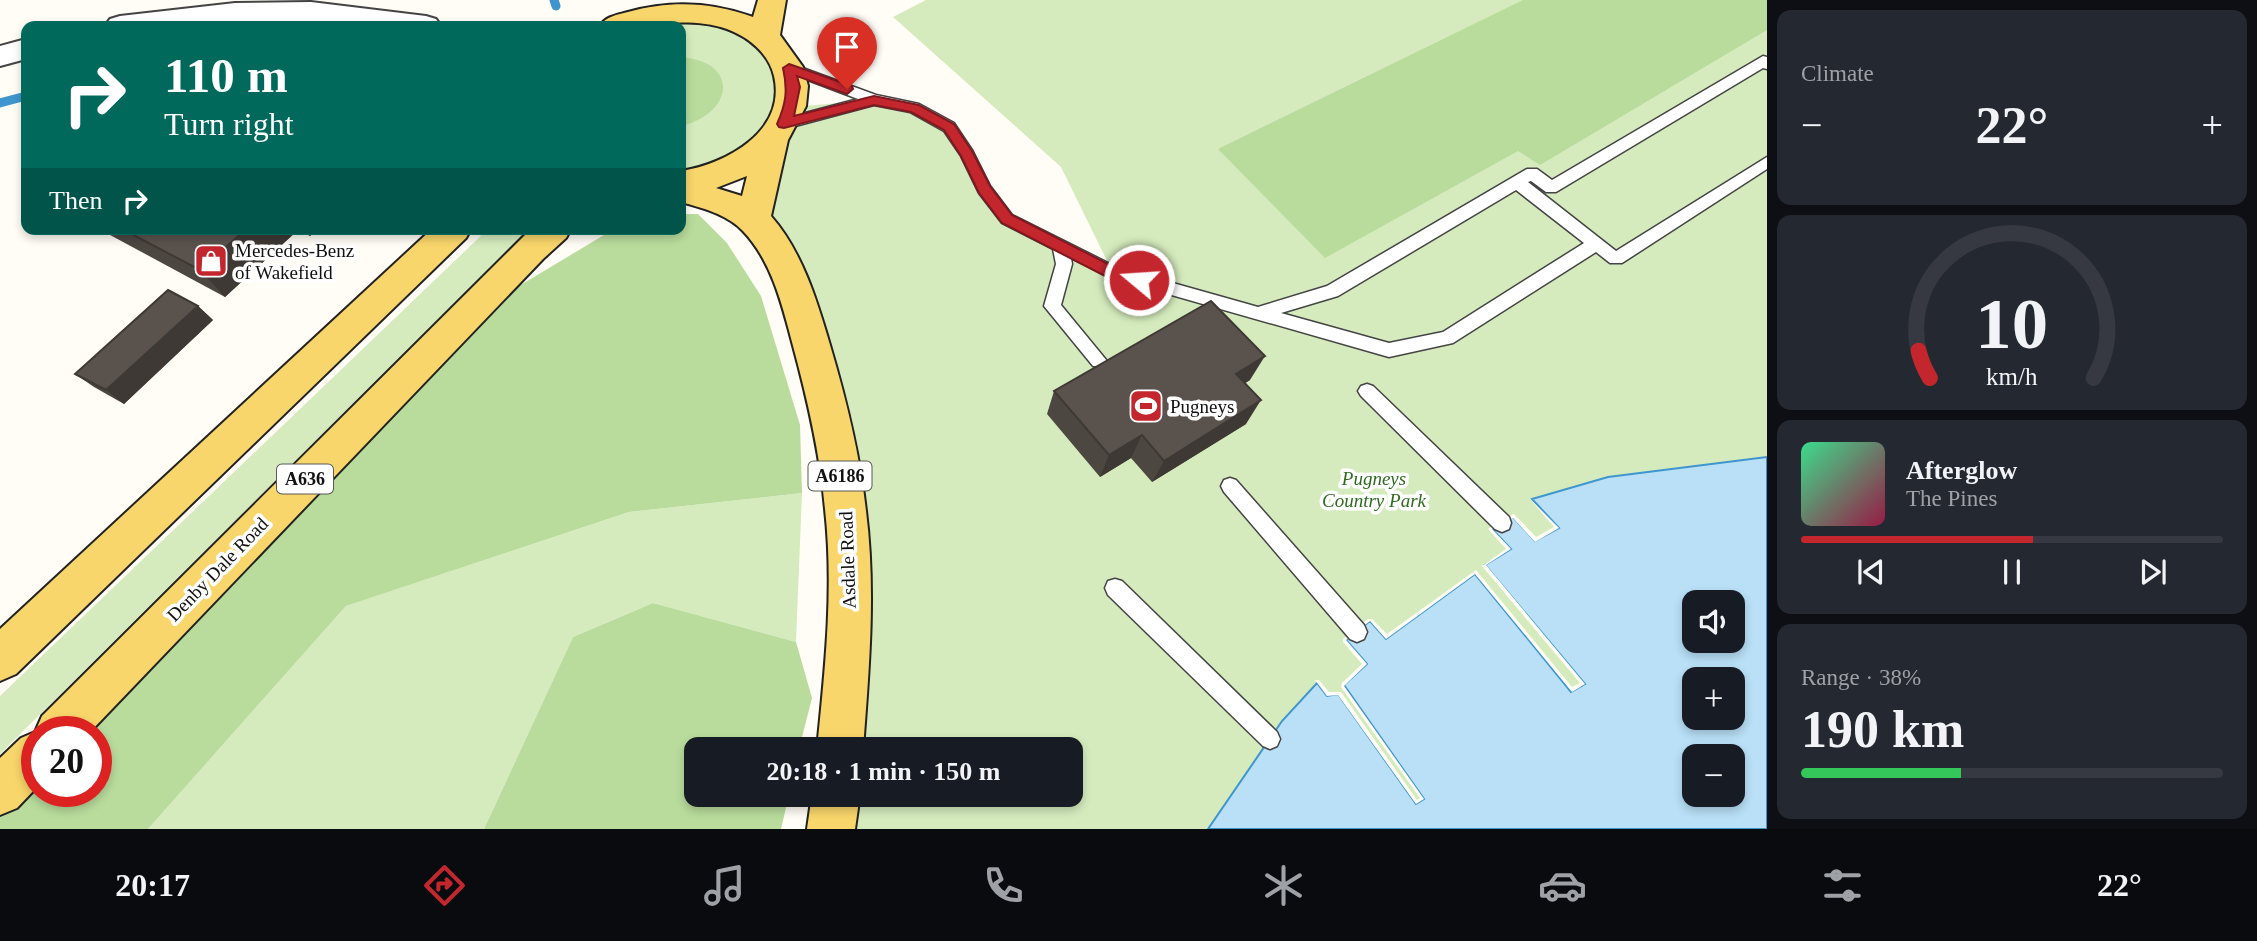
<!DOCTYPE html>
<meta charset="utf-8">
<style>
:root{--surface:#171b24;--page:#242831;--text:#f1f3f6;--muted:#9ea1a6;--line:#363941;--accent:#c4262e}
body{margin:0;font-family:"Times New Roman",serif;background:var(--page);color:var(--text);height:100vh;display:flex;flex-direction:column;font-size:26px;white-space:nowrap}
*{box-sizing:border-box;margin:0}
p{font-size:23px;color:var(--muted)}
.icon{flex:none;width:38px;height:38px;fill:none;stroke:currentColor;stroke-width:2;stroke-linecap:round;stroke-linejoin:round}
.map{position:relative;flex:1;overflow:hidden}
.sheet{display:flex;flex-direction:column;gap:10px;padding:10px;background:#0d0f14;width:490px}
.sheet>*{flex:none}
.banner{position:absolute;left:21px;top:21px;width:665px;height:214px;border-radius:14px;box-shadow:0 4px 10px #0003;background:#00695c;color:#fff;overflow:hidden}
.buttons{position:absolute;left:1682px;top:590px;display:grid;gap:14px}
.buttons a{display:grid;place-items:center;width:63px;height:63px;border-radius:14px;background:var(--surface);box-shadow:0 4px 10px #0003;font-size:35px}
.speed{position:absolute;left:21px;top:716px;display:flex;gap:14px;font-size:35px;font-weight:700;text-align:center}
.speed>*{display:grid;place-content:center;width:91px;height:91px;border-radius:50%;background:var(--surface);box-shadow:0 4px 10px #0003;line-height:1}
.speed .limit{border:10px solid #d22;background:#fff;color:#111}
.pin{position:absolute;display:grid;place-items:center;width:60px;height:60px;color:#fff;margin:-72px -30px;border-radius:50% 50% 50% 0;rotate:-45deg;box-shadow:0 0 7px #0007}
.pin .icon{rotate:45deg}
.me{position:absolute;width:77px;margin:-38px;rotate:288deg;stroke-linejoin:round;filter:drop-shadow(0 0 5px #0008)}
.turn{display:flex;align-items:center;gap:24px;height:147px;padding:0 28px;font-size:32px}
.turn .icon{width:91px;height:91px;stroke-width:2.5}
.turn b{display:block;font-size:49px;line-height:60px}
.then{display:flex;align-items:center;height:66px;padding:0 28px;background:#0003;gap:14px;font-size:26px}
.big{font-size:52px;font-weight:800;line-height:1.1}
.sheet .widget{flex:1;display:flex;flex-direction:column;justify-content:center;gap:10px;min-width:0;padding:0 24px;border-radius:14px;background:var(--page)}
.sheet .dial{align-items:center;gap:0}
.dial svg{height:182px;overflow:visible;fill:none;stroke:var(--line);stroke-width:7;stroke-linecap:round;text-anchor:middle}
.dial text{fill:var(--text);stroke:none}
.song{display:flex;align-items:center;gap:21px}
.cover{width:84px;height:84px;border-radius:10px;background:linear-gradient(135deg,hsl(150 70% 55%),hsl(340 70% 35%))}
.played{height:7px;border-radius:4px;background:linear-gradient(90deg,var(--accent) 55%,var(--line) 55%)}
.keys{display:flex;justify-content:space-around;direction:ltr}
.heat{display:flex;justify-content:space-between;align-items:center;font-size:38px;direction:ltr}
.charge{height:10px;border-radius:5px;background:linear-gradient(90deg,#34c759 38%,var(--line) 0)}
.trip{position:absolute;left:684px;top:737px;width:399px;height:70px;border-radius:14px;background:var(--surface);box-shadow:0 4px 10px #0003;font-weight:800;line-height:70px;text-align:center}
.tabs{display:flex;height:112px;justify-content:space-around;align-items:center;background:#090b0e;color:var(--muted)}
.tabs .icon{width:49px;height:49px}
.tabs .active{color:var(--accent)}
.tabs b{font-size:32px;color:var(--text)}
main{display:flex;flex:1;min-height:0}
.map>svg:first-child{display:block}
.green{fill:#d5ebbd;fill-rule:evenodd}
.forest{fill:#b9dc9c}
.water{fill:#b9e0f7;stroke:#3f96cf;stroke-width:2;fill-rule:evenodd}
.pier{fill:#fffdf5}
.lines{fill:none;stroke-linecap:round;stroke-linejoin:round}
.stream{stroke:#3f96cf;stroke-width:9}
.service-casing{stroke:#444;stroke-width:3}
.tertiary-casing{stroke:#444;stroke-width:4}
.primary-casing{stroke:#222;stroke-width:4}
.service{fill:#fff;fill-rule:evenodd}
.tertiary{fill:#fff;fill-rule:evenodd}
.primary{fill:#f9d66b;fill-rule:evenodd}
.wall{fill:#4d4742}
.shaded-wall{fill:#3f3936}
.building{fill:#5a524d;stroke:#3f3936;stroke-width:2}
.route{fill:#c4262e;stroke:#7f191e;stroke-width:2}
.labels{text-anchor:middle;stroke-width:7;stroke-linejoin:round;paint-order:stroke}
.shield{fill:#fff;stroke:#585858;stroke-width:2}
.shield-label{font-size:18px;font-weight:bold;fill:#111}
.poi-label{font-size:19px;fill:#111;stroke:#fff;text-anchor:start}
.park-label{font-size:19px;font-style:italic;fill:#2f6b1f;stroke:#fff}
.street-label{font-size:19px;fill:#111;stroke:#fff}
</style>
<main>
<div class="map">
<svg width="1767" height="829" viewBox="0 0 1767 829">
<rect width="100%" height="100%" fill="#fffdf5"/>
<path class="green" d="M926,0H1767V829H831L836,795L1071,794V749H840L834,438L753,219L772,141L692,182L681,183V26H615L635,19L686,13L765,37L792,107L874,100L914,108L949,127L1007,219L1112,271L1061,167L893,17ZM1694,602H1732V640H1694ZM1694,679H1732V718H1694ZM1694,756H1732V794H1694Z
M488,229H532L437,320L0,754V696Z
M802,493L796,642L653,603L573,637L484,829H148L346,606L629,512Z"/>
<path class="forest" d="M1523,0H1767V30L1540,165L1518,151L1325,258L1218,149Z
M681,57C741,62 733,114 681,126Z
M681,214H698L727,243L761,296L800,425L802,493L629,512L346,606L148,829H0V772L37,736V791H96V732L41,731L459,322L614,229H681Z
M653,603L796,642L812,698L799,749H696V794L789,795L781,829H484L573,637Z"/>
<path class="water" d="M1767,457V829H1208L1282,721L1317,683L1327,696L1338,694L1416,804L1424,799L1344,685L1367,664L1346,640L1370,621L1386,639L1475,574L1571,692L1585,684L1485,565L1511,549L1492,529L1513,517L1535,541L1559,528L1532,499L1608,477ZM1694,602H1732V640H1694ZM1694,679H1732V718H1694ZM1694,756H1732V794H1694Z"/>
<path class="pier" d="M1529,498L1559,528L1535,542L1513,518L1492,529L1511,549L1486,565L1585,684L1572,692L1475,574L1386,639L1370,621L1346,640L1367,664L1344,686L1424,799L1416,804L1338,695L1327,696L1315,680H1319L1329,692H1341L1417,800L1420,798L1341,687L1342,683L1362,664L1343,642V639L1368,619H1372L1387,634L1476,570L1572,687L1580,683L1482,566L1506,549L1488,529L1500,520L1514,514L1536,537L1554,527Z"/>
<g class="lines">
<path class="stream" d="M554,0L556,6
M0,103L26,96"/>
<defs>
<path id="service" d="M1763,56L1767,57V69L1763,68L1556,192H1546L1531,181L1528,182L1616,251L1767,157V169L1622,263H1610L1596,252L1453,343L1389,357L1112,278L1071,258L1072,264L1061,305L1107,361L1105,366H1093L1044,306L1056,264L1053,249L1002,223L979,193L961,156L944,131L910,112L874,105L784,129L777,124L779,120L858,99L784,71V65L789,63L876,95L919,104L954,123L972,150L990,186L1012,215L1116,267L1258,307L1327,286L1527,169H1537L1552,180ZM1516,190L1584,243L1443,332L1389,343L1281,313L1338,296Z
M1367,384L1373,386L1509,517L1511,523L1509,529L1502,532L1495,529L1361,396L1358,391L1361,386Z
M1230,478L1236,480L1364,625L1367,632L1364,639L1357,642L1350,639L1224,492L1221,486L1224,480Z
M1115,579L1122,581L1277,732L1280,739L1277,746L1270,749L1263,746L1108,595L1105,588L1108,581Z"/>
<path id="tertiary" d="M311,2L426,16L436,19L441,26C386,29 331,21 276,21C219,21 162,29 105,26L110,19L120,16L235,3Z
M26,39V59L0,66V46Z"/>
<path id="primary" d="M758,0H786L780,35L803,67L808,86L806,106L788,140L771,216C802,251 817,301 830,345C846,399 860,455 866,511C876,590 869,670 863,749H817C825,670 834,589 825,509C820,453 807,397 792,342C782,304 771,260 743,231C727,214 702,208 681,202V171C726,164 787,131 774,76C769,54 749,37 727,29C688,15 641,28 600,26C606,16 617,15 628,12C671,0 712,2 753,17ZM747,176L742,196L716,188Z
M432,229H471L466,238L16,674L0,681V629Z
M531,229H571L566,238L543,259L90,732H37V787L17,808L0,815V758L21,738L35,732L42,716Z
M812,794H860L855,829H807Z"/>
</defs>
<use href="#service" class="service-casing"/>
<use href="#tertiary" class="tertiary-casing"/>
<use href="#primary" class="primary-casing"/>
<use href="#service" class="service"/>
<use href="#tertiary" class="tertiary"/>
<use href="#primary" class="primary"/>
</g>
<path class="wall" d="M99,229H318L310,236L298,230L225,297Z
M198,306L213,320L124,404L94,387L75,374Z
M1250,380L1245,383L1246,424L1152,482L1131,458L1100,477L1047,414L1054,391Z"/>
<path class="shaded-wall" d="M246,229L298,230L225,297L200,270Z
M304,229H318L310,236Z
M198,306L213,320L124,404L106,390Z
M1265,356L1250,380L1222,398L1236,374Z
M1261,400L1246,424L1152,482L1164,461Z
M1142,435L1131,458L1100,477L1109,455Z"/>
<path class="building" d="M122,229H246L200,270Z
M168,290L198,306L106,390L75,374Z
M1211,301L1265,356L1236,374L1261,400L1164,461L1142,435L1109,455L1054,391Z"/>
<path class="route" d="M789,64L852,86L853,89L847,94L797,76L800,87L794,116L874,96L919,105L954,124L972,151L990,186L1012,215L1116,268L1144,276L1147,280L1144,284L1139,286L1107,277L1002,223L979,193L961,156L944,130L911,112L874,105L784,128L779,127L777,124C786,104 788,90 783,68Z"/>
<defs>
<symbol id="shop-square" viewBox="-11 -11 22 22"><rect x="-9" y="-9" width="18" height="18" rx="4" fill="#c4262e" stroke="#fff"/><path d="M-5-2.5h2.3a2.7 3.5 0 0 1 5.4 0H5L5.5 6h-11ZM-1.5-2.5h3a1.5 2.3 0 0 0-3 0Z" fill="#fff"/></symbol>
<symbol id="stadium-square" viewBox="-11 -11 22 22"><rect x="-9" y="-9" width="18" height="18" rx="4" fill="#c4262e" stroke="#fff"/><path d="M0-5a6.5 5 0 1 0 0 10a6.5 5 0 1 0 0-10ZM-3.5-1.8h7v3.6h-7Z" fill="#fff"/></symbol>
</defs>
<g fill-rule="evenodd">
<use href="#shop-square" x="192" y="242" width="38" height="38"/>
<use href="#stadium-square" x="1127" y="387" width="38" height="38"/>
</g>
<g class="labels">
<g class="shield">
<rect x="808.5" y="461.5" width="63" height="29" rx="5"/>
<rect x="277" y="464.5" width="56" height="29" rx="5"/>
</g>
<g class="shield-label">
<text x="840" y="482">A6186</text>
<text x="305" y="485">A636</text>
</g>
<g class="poi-label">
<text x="235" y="257">Mercedes-Benz<tspan x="235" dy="22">of Wakefield</tspan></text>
<text x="1170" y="413">Pugneys</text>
</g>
<g class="park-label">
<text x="1374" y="485">Pugneys<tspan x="1374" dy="22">Country Park</tspan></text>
</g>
<g class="street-label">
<text transform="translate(847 560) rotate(-92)" y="7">Asdale Road</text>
<text transform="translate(217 569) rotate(-46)" y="7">Denby Dale Road</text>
</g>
</g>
</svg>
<div class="buttons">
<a><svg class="icon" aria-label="sound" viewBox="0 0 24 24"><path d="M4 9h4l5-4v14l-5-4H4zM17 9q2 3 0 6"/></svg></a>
<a>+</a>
<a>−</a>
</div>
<div class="speed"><div class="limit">20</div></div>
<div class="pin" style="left:847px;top:89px;background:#d93025"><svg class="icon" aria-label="arrive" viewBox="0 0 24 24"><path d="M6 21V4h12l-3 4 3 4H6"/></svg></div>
<svg class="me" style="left:1139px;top:280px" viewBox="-20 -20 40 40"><circle r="17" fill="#c4262e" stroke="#fff" stroke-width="3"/><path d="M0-11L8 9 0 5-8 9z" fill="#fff"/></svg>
<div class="trip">20:18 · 1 min · 150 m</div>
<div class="banner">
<div class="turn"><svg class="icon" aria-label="right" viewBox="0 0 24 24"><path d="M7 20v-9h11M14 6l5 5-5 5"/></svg><div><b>110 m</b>Turn right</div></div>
<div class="then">Then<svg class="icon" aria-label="right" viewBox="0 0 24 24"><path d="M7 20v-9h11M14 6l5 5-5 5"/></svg></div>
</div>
</div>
<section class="sheet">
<div class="widget"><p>Climate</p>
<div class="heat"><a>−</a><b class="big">22°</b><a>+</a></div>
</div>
<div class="widget dial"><svg viewBox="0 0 100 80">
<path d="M14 69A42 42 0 1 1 86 69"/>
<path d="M14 69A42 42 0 0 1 9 57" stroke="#c4262e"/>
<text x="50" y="56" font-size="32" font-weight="700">10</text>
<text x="50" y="72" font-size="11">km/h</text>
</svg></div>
<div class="widget">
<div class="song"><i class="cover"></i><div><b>Afterglow</b><p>The Pines</p></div></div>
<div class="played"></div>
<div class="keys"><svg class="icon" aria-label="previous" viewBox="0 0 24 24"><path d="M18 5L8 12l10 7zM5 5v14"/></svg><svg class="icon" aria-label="pause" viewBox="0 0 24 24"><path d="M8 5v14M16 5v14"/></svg><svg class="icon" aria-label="next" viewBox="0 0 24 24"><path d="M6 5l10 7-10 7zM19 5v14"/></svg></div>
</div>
<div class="widget"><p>Range · 38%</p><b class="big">190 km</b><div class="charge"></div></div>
</section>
</main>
<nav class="tabs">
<b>20:17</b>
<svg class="icon active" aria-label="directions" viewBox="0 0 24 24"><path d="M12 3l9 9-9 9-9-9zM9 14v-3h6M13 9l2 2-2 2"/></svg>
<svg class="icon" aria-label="music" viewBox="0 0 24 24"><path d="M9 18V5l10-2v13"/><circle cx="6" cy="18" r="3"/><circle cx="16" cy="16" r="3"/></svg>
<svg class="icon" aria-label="phone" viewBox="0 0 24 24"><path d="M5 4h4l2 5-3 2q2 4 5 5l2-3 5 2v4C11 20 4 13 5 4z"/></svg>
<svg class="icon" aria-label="climate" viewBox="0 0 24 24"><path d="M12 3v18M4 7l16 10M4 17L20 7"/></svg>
<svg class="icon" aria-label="car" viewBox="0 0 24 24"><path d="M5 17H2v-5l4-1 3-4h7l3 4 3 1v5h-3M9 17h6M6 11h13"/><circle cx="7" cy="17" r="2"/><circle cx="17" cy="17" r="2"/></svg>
<svg class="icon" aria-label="filters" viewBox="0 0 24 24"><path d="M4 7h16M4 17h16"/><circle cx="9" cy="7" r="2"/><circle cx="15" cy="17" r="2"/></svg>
<b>22°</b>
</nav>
